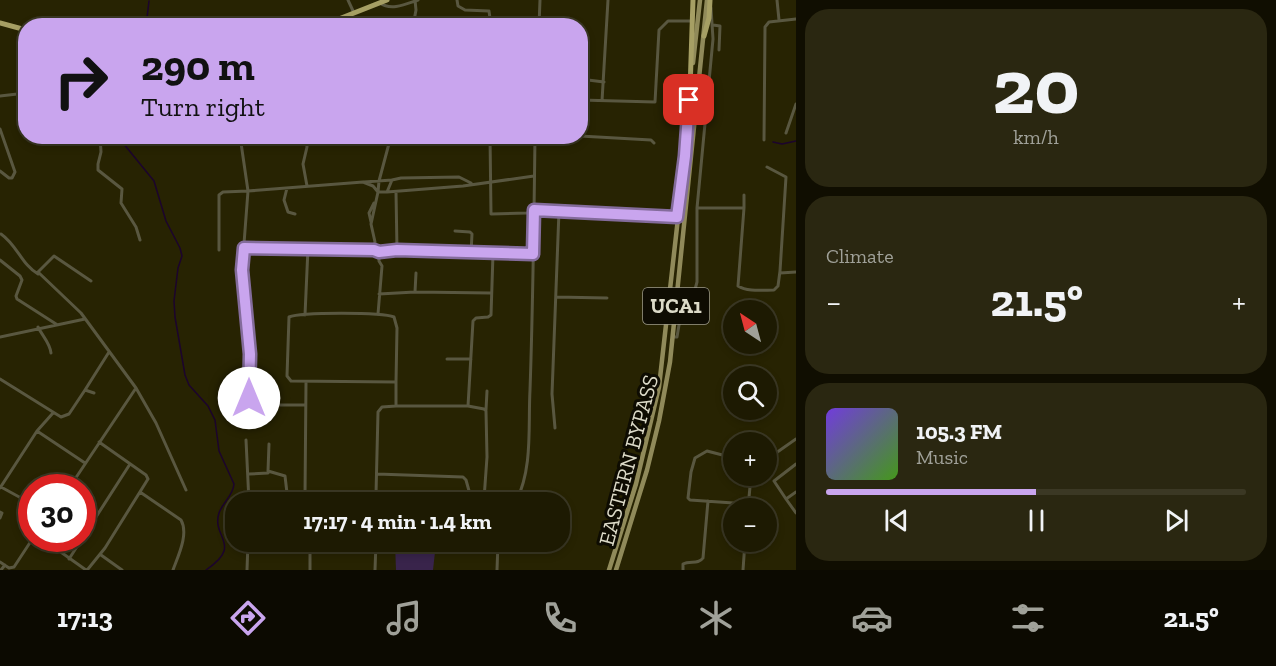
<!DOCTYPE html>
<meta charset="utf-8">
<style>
:root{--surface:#1d1a02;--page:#2a2711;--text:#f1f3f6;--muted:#a0a199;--line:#3b3824;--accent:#c9a5ee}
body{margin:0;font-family:"Zilla Slab",serif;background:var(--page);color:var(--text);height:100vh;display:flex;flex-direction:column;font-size:22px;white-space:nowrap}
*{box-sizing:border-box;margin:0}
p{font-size:20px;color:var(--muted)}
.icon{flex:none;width:33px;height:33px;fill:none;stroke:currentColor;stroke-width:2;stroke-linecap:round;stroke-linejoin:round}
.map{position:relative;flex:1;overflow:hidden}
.side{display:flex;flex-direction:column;gap:9px;padding:9px;background:#100e01;width:480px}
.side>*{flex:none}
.hud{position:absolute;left:18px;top:18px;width:570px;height:126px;border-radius:24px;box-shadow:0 3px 9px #0003,0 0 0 2px var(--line);background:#c9a5ee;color:#111;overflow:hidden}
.needle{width:39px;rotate:324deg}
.controls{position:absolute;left:723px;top:300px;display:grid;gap:12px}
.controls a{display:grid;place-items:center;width:54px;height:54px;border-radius:50%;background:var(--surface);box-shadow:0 3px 9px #0003,0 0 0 2px var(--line);font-size:30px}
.speed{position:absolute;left:18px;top:474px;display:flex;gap:12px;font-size:30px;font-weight:700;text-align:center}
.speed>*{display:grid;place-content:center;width:78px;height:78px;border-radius:50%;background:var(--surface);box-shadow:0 3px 9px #0003,0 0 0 2px var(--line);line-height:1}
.speed .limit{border:9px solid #d22;background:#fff;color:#111}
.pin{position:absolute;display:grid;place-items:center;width:51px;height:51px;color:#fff;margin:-26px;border-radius:12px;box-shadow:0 3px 9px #0006}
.me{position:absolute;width:66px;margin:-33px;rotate:0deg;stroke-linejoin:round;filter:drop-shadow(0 0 4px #0008)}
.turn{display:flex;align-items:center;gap:21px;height:126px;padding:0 24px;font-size:27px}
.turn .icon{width:78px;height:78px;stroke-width:2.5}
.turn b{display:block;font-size:42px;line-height:51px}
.big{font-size:45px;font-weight:800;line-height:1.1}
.side .card{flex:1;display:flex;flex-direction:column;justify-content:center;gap:9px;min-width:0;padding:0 21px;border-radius:24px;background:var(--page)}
.side .dial{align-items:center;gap:0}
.dial b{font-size:78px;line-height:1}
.song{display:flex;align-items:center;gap:18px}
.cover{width:72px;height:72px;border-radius:9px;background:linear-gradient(135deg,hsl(260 70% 55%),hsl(100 70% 35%))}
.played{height:6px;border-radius:3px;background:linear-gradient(90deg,var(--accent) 50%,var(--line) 50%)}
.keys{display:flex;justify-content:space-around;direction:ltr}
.heat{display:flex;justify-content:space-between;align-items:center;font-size:33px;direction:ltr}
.trip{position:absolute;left:225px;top:492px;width:345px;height:60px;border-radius:24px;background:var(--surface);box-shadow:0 3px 9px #0003,0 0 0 2px var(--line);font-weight:800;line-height:60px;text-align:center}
.tab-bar{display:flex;height:96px;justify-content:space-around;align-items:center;background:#0c0a01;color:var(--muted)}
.tab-bar .icon{width:42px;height:42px}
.tab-bar .selected{color:var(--accent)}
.tab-bar b{font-size:27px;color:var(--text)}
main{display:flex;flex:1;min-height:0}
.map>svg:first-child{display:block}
.green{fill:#39244b}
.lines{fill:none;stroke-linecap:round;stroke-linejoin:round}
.stream{stroke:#1c042d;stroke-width:1.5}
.minor{stroke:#595740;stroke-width:3}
.major{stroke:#908a5a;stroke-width:4.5}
.highway{stroke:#a69f64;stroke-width:5}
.route-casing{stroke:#836b9b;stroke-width:15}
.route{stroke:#c9a5ee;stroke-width:10}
.labels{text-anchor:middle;stroke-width:6;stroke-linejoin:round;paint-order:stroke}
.shield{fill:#0e0c02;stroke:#9e9c8d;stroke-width:1.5}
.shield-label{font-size:21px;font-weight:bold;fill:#dcdac8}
.street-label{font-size:22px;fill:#dcdac8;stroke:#0e0c02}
</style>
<main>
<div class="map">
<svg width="796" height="570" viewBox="0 0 796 570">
<rect width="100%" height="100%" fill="#272302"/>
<path class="green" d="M395,543H436L433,570H396Z"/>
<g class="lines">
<path class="stream" d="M146,26L149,1
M120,136L123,143L154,181L166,221L180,248L182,256L178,268L174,301L175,317L185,375L189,385L208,406L215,420L219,451L234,484C233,496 223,502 219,513C211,538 244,544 206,570
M773,142L782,144L796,141"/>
<path class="minor" d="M348,0L354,13
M457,0L458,6L465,10L489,11L491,26
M777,0L779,20
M380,3C391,11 406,4 418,0
M713,25L720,26L719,50
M413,26L416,10L415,0
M539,26L540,0
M580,79L604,82
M0,96L26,93
M580,100L655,102L659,30L668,21H692
M602,101L608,0
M0,129L15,172L12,178H9L0,171
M786,133L796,104
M100,136L101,152L98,164V170L122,189L121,203L136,227L140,240
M306,136L307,147L303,164L307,186
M490,136L491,214L527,213L534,210L677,217
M580,136L651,140L654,143
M535,137L555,136
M764,140L765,27L769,22L796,19
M364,182L392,180
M287,188L284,200L288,212L295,214
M387,192L392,180L401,178L459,177L471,183
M396,192L397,250
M744,195V208
M697,208H744L738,286C747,292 763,290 774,290L778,286L780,271L786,177L767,167
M371,222L369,213L374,203
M455,231L470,232L472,234L471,253
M1,234C17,245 22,265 38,274
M244,248L374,250
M219,250V195L223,192L248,191L240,136
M379,252L397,250L533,254
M0,260L20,276L22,280L16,296L17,299L56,324
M780,273L796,272
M91,281L54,256L38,272L81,313L136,388L156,423L186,490
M415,292L416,273
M379,294L415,292L491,293
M556,297L607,298
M378,314L382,266L379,261V252L374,250L375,242L371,224L378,192L379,181L391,136
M305,315L308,248
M38,327C43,337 50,343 51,353
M0,337L85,319
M673,337H677L681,313L693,297L697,282V208L713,39L711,8
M447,359H471
M0,379L61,417L69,414L85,390L94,393
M85,390L109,352
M305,405H251L250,354L242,270L248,191L363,182L373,186L378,192H387L463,186L534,176
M396,406H468L473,321L476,318L488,317L491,315L493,254
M468,406L484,409L486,411L487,457L484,499
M486,410L487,391
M555,428L552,394L559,211
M37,431L85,463
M246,440L249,502
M269,444L268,471L285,476L287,493L332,497L377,496
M734,458L707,451L695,458L691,472L688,498L690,500L748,504
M766,460L796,439
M249,474L268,473
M377,474L463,477L466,480L471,498L516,502C533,467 528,428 530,390C533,305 534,221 535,136
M1,487L32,504
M0,488L37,431L53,413
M69,488L136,388
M140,492L181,520C189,534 178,556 173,570
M796,492L786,499L796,513
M305,495L306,383
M786,499L774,481L796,464
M395,502L393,499L378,496L376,494L378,412L382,407L396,406V382L291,381L287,376L289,317C301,312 382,312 394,317L397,328L396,382
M748,508L751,476
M0,512L2,513L0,518
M41,538L86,570L88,569L105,548L148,479L146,475L99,442
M310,542V570
M101,555L122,570
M69,559L130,464
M0,562L9,568L14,567L33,538
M1,570L5,565
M247,570L248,542
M375,570L376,542
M497,570L498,542
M683,570V564C690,560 698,565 703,558L708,501
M743,570L745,542"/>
<path class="major" d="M693,63L700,0
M609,570L636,484L659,387L685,156L690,89
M616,570L647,470L659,421L670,362L707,0"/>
<path class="highway" d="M0,23L26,30
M321,26L387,0
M704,36L709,18L710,0
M690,90L693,0"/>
</g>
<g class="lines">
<defs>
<path id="route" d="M249,398L250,354L242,270L244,248L374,250L379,252L397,250L533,254L534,210L677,217L685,156L689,100"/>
</defs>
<use href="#route" class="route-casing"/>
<use href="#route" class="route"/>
</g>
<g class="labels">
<rect class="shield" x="643" y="288" width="66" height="36" rx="4.5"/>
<g class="shield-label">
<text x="676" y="313">UCA1</text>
</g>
<g class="street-label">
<text transform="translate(628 460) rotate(-75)" y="8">EASTERN BYPASS</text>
</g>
</g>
</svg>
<div class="controls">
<a><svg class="needle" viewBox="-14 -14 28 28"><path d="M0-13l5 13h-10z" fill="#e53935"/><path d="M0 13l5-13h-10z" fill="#a0a199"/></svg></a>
<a><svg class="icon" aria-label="search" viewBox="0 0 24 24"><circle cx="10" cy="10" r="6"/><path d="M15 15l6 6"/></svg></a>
<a>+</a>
<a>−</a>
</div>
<div class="speed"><div class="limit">30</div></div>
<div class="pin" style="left:689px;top:100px;background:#d93025"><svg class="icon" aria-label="arrive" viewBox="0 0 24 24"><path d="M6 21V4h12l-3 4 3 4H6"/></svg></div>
<svg class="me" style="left:249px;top:398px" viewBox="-20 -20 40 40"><circle r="19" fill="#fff"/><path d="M0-13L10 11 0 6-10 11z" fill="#c9a5ee"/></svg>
<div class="trip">17:17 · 4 min · 1.4 km</div>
<div class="hud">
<div class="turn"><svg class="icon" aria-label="right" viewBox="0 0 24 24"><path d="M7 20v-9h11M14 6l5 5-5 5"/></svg><div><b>290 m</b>Turn right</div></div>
</div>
</div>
<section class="side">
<div class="card dial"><b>20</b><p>km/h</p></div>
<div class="card"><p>Climate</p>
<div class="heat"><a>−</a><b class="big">21.5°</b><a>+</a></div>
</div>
<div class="card">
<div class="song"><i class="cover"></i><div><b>105.3 FM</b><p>Music</p></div></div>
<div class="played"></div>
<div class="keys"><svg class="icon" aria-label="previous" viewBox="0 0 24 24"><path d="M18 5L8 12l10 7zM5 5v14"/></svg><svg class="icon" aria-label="pause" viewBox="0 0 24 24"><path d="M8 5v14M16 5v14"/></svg><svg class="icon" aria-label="next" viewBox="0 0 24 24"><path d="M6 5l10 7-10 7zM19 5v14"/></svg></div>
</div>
</section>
</main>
<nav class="tab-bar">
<b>17:13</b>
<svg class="icon selected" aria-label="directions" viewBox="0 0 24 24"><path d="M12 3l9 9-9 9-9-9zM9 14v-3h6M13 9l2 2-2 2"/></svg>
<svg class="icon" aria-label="music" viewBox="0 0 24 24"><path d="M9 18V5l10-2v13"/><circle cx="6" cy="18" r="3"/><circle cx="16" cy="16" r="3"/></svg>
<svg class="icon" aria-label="phone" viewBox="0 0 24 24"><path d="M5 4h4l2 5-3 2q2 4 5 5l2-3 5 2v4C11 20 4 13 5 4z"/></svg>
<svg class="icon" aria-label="climate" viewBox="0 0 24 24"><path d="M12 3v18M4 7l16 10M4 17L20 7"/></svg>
<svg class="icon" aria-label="car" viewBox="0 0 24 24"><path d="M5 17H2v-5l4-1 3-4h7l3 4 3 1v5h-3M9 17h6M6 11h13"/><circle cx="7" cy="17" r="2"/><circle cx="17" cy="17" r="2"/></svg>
<svg class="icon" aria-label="filters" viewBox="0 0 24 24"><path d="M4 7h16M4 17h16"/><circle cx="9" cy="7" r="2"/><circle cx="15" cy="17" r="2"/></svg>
<b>21.5°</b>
</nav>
